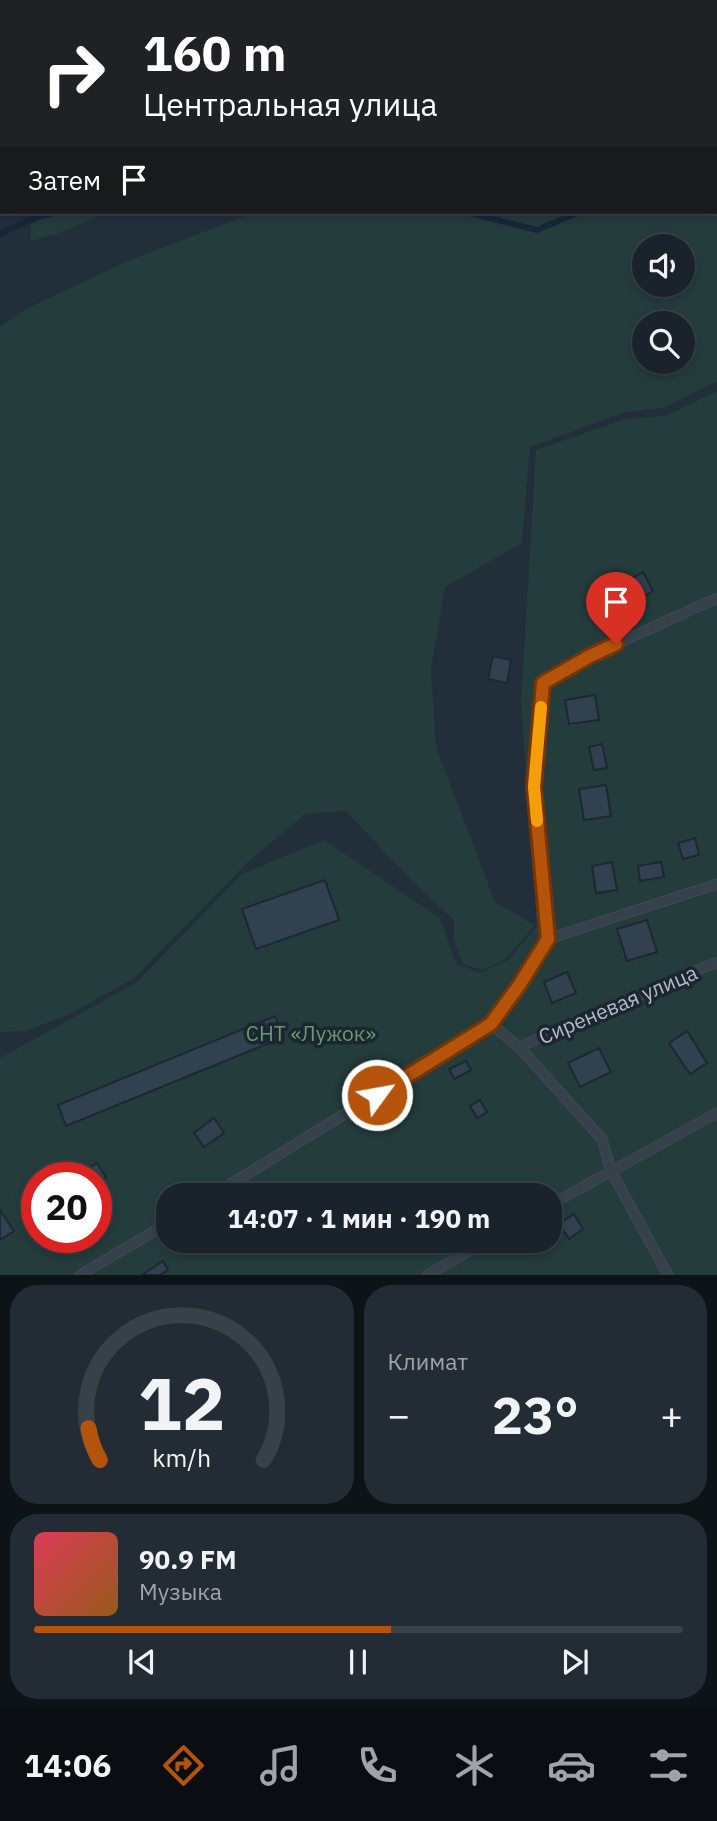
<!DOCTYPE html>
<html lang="ru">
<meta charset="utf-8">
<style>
:root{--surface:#1a232c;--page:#232b34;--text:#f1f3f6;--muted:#9fa4a9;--line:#384048;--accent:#b45309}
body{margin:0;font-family:"IBM Plex Sans",sans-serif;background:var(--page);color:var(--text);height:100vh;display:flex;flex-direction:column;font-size:26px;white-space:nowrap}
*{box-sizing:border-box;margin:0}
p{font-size:23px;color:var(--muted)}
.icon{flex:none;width:38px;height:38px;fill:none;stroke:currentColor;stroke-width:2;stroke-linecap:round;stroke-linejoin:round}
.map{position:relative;height:1275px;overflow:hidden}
.details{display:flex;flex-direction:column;gap:10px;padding:10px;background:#0e1318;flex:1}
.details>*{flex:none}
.guide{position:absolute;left:0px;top:0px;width:718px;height:214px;box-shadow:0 4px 10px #0003,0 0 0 2px var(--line);background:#202124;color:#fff;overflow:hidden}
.tools{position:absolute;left:632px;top:234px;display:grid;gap:14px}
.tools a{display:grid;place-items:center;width:63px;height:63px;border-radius:50%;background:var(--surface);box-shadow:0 4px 10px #0003,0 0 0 2px var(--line);font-size:35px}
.speed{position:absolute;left:21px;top:1162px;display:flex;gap:14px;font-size:35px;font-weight:700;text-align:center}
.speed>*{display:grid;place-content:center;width:91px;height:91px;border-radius:50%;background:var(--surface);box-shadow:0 4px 10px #0003,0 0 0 2px var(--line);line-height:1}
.speed .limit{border:10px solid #d22;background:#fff;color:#111}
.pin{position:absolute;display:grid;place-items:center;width:60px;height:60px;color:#fff;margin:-72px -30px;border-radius:50% 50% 50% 0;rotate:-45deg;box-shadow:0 0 7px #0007}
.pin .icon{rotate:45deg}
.me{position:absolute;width:77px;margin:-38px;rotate:58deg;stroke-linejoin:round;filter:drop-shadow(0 0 5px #0008)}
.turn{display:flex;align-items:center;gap:24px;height:147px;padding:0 28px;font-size:32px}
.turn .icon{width:91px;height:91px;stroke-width:2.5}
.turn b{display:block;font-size:49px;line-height:60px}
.then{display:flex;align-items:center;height:66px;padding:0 28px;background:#0003;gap:14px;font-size:26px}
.big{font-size:52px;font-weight:700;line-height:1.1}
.details .widget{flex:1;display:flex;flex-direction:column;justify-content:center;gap:10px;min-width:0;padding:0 24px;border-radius:28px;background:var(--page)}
.details .dial{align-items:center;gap:0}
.dial svg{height:182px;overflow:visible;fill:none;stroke:var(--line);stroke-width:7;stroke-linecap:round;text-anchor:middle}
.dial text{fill:var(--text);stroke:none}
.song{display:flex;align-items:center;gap:21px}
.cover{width:84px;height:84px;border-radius:10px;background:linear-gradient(135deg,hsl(350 70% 55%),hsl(30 70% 35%))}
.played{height:7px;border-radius:4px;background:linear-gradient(90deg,var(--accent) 55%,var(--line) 55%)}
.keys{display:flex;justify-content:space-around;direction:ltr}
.heat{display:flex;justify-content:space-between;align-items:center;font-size:38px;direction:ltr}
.details .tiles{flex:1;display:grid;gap:10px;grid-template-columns:1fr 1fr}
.widget:last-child{grid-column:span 2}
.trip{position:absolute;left:156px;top:1183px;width:406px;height:70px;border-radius:28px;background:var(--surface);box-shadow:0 4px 10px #0003,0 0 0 2px var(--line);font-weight:700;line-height:70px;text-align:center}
.dock{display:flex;height:112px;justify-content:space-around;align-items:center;background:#0a0e12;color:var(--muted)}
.dock .icon{width:49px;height:49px}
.dock .current{color:var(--accent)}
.dock b{font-size:32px;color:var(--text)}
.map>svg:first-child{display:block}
.green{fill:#243c3c;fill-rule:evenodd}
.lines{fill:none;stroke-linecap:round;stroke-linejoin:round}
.stream{stroke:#162739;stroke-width:6}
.building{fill:#314150;stroke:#1d2832;stroke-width:2}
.lane-casing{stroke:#3f4a54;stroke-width:11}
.lane{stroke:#36414c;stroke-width:9}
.route-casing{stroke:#753606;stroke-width:18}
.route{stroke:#b45309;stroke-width:12}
.slow{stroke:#f59e0b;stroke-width:12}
.labels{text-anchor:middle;stroke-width:7;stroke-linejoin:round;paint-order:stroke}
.street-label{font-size:21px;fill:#b1bcc7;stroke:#1b2630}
.park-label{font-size:21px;fill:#68996f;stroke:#1b2630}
</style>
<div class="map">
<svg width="717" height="1275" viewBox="0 0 717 1275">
<rect width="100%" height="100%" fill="#222f3b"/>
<path class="green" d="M716,118H717V381L663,408L625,412L530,447L522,543L445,587L431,669L436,747L495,902L535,925L505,960L483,970L463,964L454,941V920L412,881L346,811L305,814L250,860L134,978L68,1015L25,1031L0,1032V327L28,308L128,261L256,212H716ZM644,247H682V285H644ZM644,324H682V362H644Z
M31,212H108L62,232L31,241Z
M717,391V1275H0V1058L136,983L242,874L324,840L440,918L456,964L481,973L508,960L537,926L521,702L536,450L626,419L665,416ZM37,1178H96V1237H37ZM168,1195H550V1241H168Z"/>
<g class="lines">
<path class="stream" d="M716,162H717
M465,212L537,230L579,212
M0,234L37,217L57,212"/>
</g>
<path class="building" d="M2,176V208L0,209V177Z
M643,572L653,591L634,602L623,583Z
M493,656L511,660L507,683L488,679Z
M595,695L599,720L569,724L565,700Z
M602,744L607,768L594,770L589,747Z
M606,785L611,816L584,820L579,789Z
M695,838L699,855L683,859L678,843Z
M612,862L617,890L596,893L592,866Z
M661,862L664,877L640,881L638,866Z
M325,880L339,920L256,949L242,909Z
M647,920L657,952L627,961L617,929Z
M567,972L576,993L552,1003L544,982Z
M275,1016L284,1037L66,1126L58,1105Z
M687,1031L707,1063L690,1074L669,1043Z
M599,1048L611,1072L580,1087L568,1063Z
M466,1061L471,1070L454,1079L449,1069Z
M480,1100L487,1112L477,1118L470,1106Z
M214,1118L224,1133L204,1147L194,1133Z
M97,1163L106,1177L96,1183V1178H90L85,1170Z
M0,1210L14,1231L0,1240Z
M574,1214L583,1229L569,1239L559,1224Z
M60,1237H76L77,1239L59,1252L53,1242Z
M163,1261L168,1270L160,1275H142Z"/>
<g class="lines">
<defs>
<path id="lane" d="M580,0L581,2
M0,20L2,25
M548,939L717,884
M491,1024L519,1047L602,1139L611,1171L668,1275
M519,1047L717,962
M213,1195L491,1024L520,984L548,939L534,787L543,683L590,656L717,598
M550,1205L717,1113
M80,1275L168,1223
M427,1275L487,1241"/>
</defs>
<use href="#lane" class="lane-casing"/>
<use href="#lane" class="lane"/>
</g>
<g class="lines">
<defs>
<path id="route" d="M377,1095L491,1024L520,984L548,939L534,787L543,683L590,656L616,644"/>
</defs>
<use href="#route" class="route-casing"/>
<use href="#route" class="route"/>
<path class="slow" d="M537,821L534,787L541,707"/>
</g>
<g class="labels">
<g class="street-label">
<text transform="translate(618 1005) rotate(-23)" y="7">Сиреневая улица</text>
</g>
<g class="park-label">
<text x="311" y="1041">СНТ «Лужок»</text>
</g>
</g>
</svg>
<div class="tools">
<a><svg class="icon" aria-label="sound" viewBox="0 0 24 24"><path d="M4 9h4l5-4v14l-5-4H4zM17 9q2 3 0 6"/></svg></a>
<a><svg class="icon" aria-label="search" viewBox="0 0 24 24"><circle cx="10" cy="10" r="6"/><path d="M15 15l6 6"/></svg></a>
</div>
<div class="speed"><div class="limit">20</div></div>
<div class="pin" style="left:616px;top:644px;background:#d93025"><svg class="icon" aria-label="arrive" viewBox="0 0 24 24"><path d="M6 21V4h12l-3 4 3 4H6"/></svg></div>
<svg class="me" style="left:377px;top:1095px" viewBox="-20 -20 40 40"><circle r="17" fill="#b45309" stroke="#fff" stroke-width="3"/><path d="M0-11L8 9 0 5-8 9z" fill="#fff"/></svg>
<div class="trip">14:07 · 1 мин · 190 m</div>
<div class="guide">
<div class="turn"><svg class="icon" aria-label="right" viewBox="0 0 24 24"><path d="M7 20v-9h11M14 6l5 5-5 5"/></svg><div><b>160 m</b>Центральная улица</div></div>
<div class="then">Затем<svg class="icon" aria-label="arrive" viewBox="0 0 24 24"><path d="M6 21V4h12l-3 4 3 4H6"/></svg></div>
</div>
</div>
<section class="details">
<div class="tiles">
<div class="widget dial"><svg viewBox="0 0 100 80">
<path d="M14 69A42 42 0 1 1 86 69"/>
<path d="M14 69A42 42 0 0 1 9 55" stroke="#b45309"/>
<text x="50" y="56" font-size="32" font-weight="700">12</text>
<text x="50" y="72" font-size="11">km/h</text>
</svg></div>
<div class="widget"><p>Климат</p>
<div class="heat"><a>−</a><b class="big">23°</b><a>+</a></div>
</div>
<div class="widget">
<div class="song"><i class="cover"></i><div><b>90.9 FM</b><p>Музыка</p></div></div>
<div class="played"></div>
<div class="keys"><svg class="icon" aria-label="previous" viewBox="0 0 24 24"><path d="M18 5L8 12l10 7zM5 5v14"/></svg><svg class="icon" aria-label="pause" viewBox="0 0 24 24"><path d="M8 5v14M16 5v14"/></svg><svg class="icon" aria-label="next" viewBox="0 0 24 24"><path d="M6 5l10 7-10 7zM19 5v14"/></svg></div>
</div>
</div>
</section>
<nav class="dock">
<b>14:06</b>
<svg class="icon current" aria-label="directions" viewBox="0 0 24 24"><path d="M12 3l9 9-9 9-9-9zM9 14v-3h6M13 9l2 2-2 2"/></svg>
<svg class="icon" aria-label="music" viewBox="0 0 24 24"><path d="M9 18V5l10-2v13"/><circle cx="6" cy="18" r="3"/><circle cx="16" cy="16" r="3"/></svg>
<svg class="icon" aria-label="phone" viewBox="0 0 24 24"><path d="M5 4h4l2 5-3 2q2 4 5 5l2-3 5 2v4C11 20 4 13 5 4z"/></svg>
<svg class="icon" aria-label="climate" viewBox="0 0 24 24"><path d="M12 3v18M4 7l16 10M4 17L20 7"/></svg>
<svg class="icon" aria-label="car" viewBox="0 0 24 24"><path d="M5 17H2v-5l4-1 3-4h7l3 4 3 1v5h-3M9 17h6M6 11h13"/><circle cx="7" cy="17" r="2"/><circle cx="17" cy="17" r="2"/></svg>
<svg class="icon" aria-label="filters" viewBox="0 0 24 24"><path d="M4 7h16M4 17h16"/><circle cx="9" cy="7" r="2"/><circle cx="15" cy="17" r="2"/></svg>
</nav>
